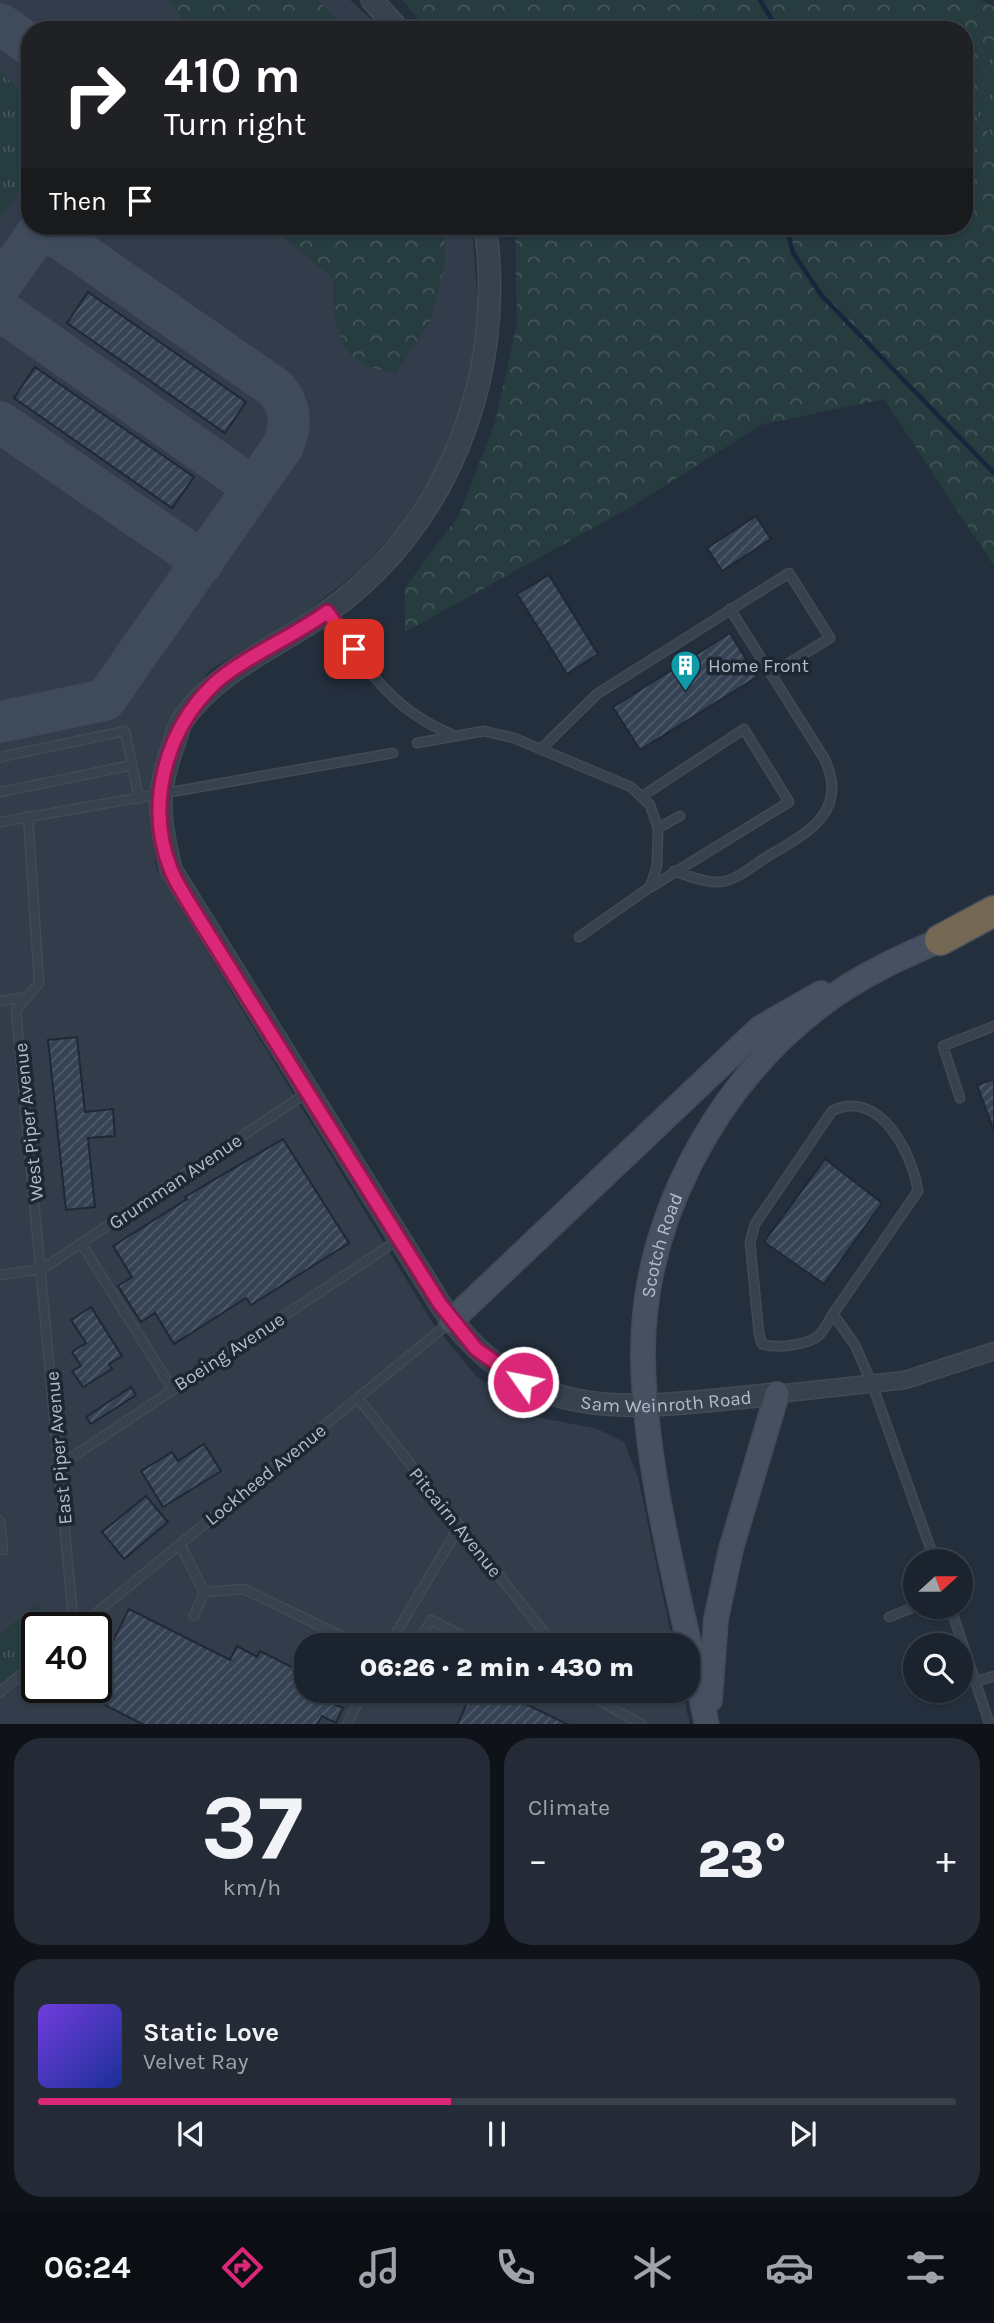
<!DOCTYPE html>
<meta charset="utf-8">
<style>
:root{--surface:#1b232e;--page:#242b36;--text:#f1f3f6;--muted:#a0a4aa;--line:#39404a;--accent:#db2777}
body{margin:0;font-family:Karla,sans-serif;background:var(--page);color:var(--text);height:100vh;display:flex;flex-direction:column;font-size:26px;white-space:nowrap}
*{box-sizing:border-box;margin:0}
p{font-size:23px;color:var(--muted)}
.icon{flex:none;width:38px;height:38px;fill:none;stroke:currentColor;stroke-width:2;stroke-linecap:round;stroke-linejoin:round}
.map{position:relative;height:1724px;overflow:hidden}
.drawer{display:flex;flex-direction:column;gap:14px;padding:14px;background:#0f1319;flex:1}
.drawer>*{flex:none}
.hud{position:absolute;left:21px;top:21px;width:952px;height:214px;border-radius:28px;box-shadow:0 2px 5px #0004,0 0 0 2px var(--line);background:#202124;color:#fff;overflow:hidden}
.needle{width:46px;rotate:69deg}
.tools{position:absolute;left:903px;top:1549px;display:grid;gap:14px}
.tools a{display:grid;place-items:center;width:70px;height:70px;border-radius:50%;background:var(--surface);box-shadow:0 2px 5px #0004,0 0 0 2px var(--line);font-size:35px}
.speed{position:absolute;left:21px;top:1612px;display:flex;gap:14px;font-size:35px;font-weight:700;text-align:center}
.speed>*{display:grid;place-content:center;width:91px;height:91px;border-radius:50%;background:var(--surface);box-shadow:0 2px 5px #0004,0 0 0 2px var(--line);line-height:1}
.speed .limit{border:4px solid #111;border-radius:10px;background:#fff;color:#111}
.pin{position:absolute;display:grid;place-items:center;width:60px;height:60px;color:#fff;margin:-30px;border-radius:14px;box-shadow:0 4px 10px #0006}
.me{position:absolute;width:77px;margin:-38px;rotate:303deg;stroke-linejoin:round;filter:drop-shadow(0 0 5px #0008)}
.turn{display:flex;align-items:center;gap:24px;height:147px;padding:0 28px;font-size:32px}
.turn .icon{width:91px;height:91px;stroke-width:2.5}
.turn b{display:block;font-size:49px;line-height:60px}
.then{display:flex;align-items:center;height:66px;padding:0 28px;background:#0003;gap:14px;font-size:26px}
.big{font-size:52px;font-weight:800;line-height:1.1}
.drawer .card{flex:1;display:flex;flex-direction:column;justify-content:center;gap:10px;min-width:0;padding:0 24px;border-radius:28px;background:var(--page)}
.drawer .dial{align-items:center;gap:0}
.dial b{font-size:91px;line-height:1}
.song{display:flex;align-items:center;gap:21px}
.cover{width:84px;height:84px;border-radius:10px;background:linear-gradient(135deg,hsl(260 70% 55%),hsl(230 70% 35%))}
.played{height:7px;border-radius:4px;background:linear-gradient(90deg,var(--accent) 45%,var(--line) 45%)}
.keys{display:flex;justify-content:space-around;direction:ltr}
.heat{display:flex;justify-content:space-between;align-items:center;font-size:38px;direction:ltr}
.drawer .tiles{flex:1;display:grid;gap:14px;grid-template-columns:1fr 1fr}
.card:last-child{grid-column:span 2}
.trip{position:absolute;left:294px;top:1633px;width:406px;height:70px;border-radius:28px;background:var(--surface);box-shadow:0 2px 5px #0004,0 0 0 2px var(--line);font-weight:800;line-height:70px;text-align:center}
.tabs{display:flex;height:112px;justify-content:space-around;align-items:center;background:#0b0e12;color:var(--muted)}
.tabs .icon{width:49px;height:49px}
.tabs .selected{color:var(--accent)}
.tabs b{font-size:32px;color:var(--text)}
.map>svg:first-child{display:block}
.airport{fill:#323c4b;fill-rule:evenodd}
.grass{fill:url(#grass-tufts)}
.forest{fill:url(#forest-crowns)}
.lines{fill:none;stroke-linecap:round;stroke-linejoin:round}
.stream{stroke:#17263c;stroke-width:4.5}
.taxiway{stroke:#3f4a5a;stroke-width:42}
.building{fill:url(#building-hatch);stroke:#1f2835;stroke-width:2}
.service-casing{stroke:#414a57;stroke-width:11}
.minor-casing{stroke:#414a57;stroke-width:19}
.tertiary-casing{stroke:#414a57;stroke-width:24}
.secondary-casing{stroke:#414a57;stroke-width:26}
.motorway-casing{stroke:#434c59;stroke-width:33}
.service{stroke:#38414e;stroke-width:8}
.minor{stroke:#38414e;stroke-width:16}
.tertiary{stroke:#38414e;stroke-width:21}
.secondary{stroke:#465061;stroke-width:23}
.motorway{stroke:#746855;stroke-width:30}
.route-casing{stroke:#8e194d;stroke-width:18}
.route{stroke:#db2777;stroke-width:12}
.labels{text-anchor:middle;stroke-width:7;stroke-linejoin:round;paint-order:stroke}
.poi-label{font-size:19px;fill:#b4bcc9;stroke:#1d2633;text-anchor:start}
.street-label{font-size:19px;fill:#b4bcc9;stroke:#1d2633}
</style>
<div class="map">
<svg width="994" height="1725" viewBox="0 0 994 1725">
<defs>
<pattern id="grass-tufts" width="24" height="20" patternUnits="userSpaceOnUse" patternTransform="scale(1.75)"><rect width="24" height="20" fill="#263c3f"/><path d="M3 7l-1-3M5 7V3M7 7l1-3M15 17l-1-3M17 17v-4M19 17l1-3" fill="none" stroke="#435659"/></pattern>
<pattern id="forest-crowns" width="20" height="18" patternUnits="userSpaceOnUse" patternTransform="scale(1.75)"><rect width="20" height="18" fill="#263c3f"/><path d="M2 6a3 3 0 1 1 6 0M12 15a3 3 0 1 1 6 0" fill="none" stroke="#435659"/></pattern>
<pattern id="building-hatch" width="6" height="6" patternUnits="userSpaceOnUse" patternTransform="scale(1.75)"><rect width="6" height="6" fill="#364354"/><path d="M-1 1l2-2M0 6l6-6M5 7l2-2" fill="none" stroke="#515c6b"/></pattern>
</defs>
<rect width="100%" height="100%" fill="#242f3e"/>
<path class="airport" d="M0,0H350L383,30H30V226H472L478,305L472,366L458,422L433,474L401,525L360,570L307,611L210,670L170,723L158,764L149,820L157,870L432,1322L476,1376L535,1417L595,1428L624,1442L638,1477L673,1645H306V1690L682,1691L690,1724H0ZM37,1628H96V1687H37Z"/>
<path class="grass" d="M994,39V141L972,106Z
M0,71L30,101V176L0,219Z
M36,1604L66,1627L37,1628V1657L0,1695V1634Z"/>
<path class="forest" d="M169,0H317L349,30H189Z
M402,0H980L994,7V39L972,106L994,141V566L884,399L761,425L631,507L405,632V588L459,515L495,423L517,323L515,226H964V30H428Z
M285,226H444L445,266L430,322L396,373C385,370 372,369 363,364C334,349 333,308 333,278L285,239Z"/>
<g class="lines">
<path class="stream" d="M760,0L778,30
M786,226L793,253L822,296L994,473"/>
<path class="taxiway" d="M0,24L30,45
M0,286L42,226
M0,310L254,488
M0,422L203,562
M0,722L105,700L283,446C292,425 291,406 275,388L42,226"/>
</g>
<path class="building" d="M88,292L246,402L225,433L67,323Z
M35,367L194,477L172,508L14,398Z
M756,516L771,539L722,571L707,548Z
M549,575L598,654L567,674L517,594Z
M730,633L757,677L640,750L613,707Z
M77,1037L85,1112L113,1109L115,1136L88,1138L95,1207L66,1210L48,1040Z
M994,1079V1131L977,1085Z
M283,1139L349,1243L251,1305L246,1298L174,1344L155,1313L141,1322L118,1286L132,1277L113,1246L187,1199L185,1197Z
M825,1159L882,1203L824,1284L764,1242Z
M91,1307L122,1356L109,1364L112,1369L83,1387L72,1371L81,1366L72,1352L86,1343L71,1320Z
M131,1387L136,1395L91,1424L86,1417Z
M204,1444L221,1471L163,1507L141,1471L172,1452L178,1461Z
M146,1496L168,1522L124,1559L102,1532Z
M129,1609L230,1660L237,1646L257,1657L260,1651L306,1674V1690H336L330,1702L343,1708L336,1723L322,1716L317,1725H144L70,1687H96V1645L108,1651Z
M473,1690H497L569,1725H457Z"/>
<g class="lines">
<defs>
<path id="service" d="M327,612C365,665 389,709 451,734
M417,743L484,731L514,738L631,787L650,805L658,828L657,866L650,887L579,937
M541,749L597,694L789,573L830,638L771,674
M0,757L125,731L139,799
M0,792L132,765
M641,797L744,729L789,802L651,887
M28,816L39,983L16,1010L74,1628
M0,822L393,753
M658,828L680,816
M674,871C690,876 709,885 726,881C741,877 755,864 768,856C808,833 850,811 824,758L730,609
M0,1001L27,997
M960,1098L943,1046L994,1026
M81,1243L172,1388
M0,1275L42,1269L308,1092
M833,1314C828,1321 824,1332 817,1337C805,1345 776,1349 762,1344L759,1334L750,1242L755,1224L832,1111C879,1088 912,1152 918,1191L833,1314L855,1345L872,1384L935,1561
M358,1398L554,1645
M60,1465L399,1239
M0,1521L3,1550
M180,1544L204,1592L244,1589L360,1645
M950,1606L990,1725
M194,1616L204,1592
M889,1617L917,1606
M78,1628L449,1323
M389,1645L459,1527
M417,1645L431,1620L480,1645
M975,1682L994,1676
M581,1690L642,1725
M0,1692L37,1661
M434,1692L435,1690
M347,1725L364,1690"/>
<path id="minor" d="M777,1394L905,1380L994,1351"/>
<g id="tertiary">
<path d="M372,0L399,30"/>
<path id="s1" d="M485,226C507,373 448,532 321,616C274,648 215,672 182,721C178,728 176,738 173,746C155,795 159,820 171,870L440,1304C530,1435 640,1406 777,1394"/>
</g>
<g id="secondary">
<path d="M451,1321L760,1028L821,993"/>
<path d="M710,1700L716,1619L731,1549L777,1394"/>
<path id="s2" d="M707,1725C683,1608 645,1477 643,1359C641,1226 712,1090 816,1009C857,976 907,954 955,934"/>
</g>
<path id="motorway" d="M940,940L994,911"/>
</defs>
<use href="#service" class="service-casing"/>
<use href="#minor" class="minor-casing"/>
<use href="#tertiary" class="tertiary-casing"/>
<use href="#secondary" class="secondary-casing"/>
<use href="#motorway" class="motorway-casing"/>
<use href="#service" class="service"/>
<use href="#minor" class="minor"/>
<use href="#tertiary" class="tertiary"/>
<use href="#secondary" class="secondary"/>
<use href="#motorway" class="motorway"/>
</g>
<g class="lines">
<defs>
<path id="route" d="M354,649L327,612C295,636 242,658 214,684C165,731 145,806 171,870C176,883 185,896 192,908L440,1304L476,1349L523,1382"/>
</defs>
<use href="#route" class="route-casing"/>
<use href="#route" class="route"/>
</g>
<defs>
<symbol id="building-pin" viewBox="-11 -11 22 30"><path d="M0 17L-7.5 6A9.5 9.5 0 1 1 7.5 6Z" fill="#0f9aa8" stroke="#1d2633"/><path d="M-4-6H4V6H1V3H-1V6H-4ZM-2.5-4.3h1.7v1.8h-1.7ZM.8-4.3h1.7v1.8H.8ZM-2.5-1h1.7V.8h-1.7ZM.8-1h1.7V.8H.8Z" fill="#fff"/></symbol>
</defs>
<g fill-rule="evenodd">
<use href="#building-pin" x="668" y="648" width="35" height="47"/>
</g>
<g class="labels">
<g class="poi-label">
<text x="708" y="672">Home Front</text>
</g>
<g class="street-label">
<text transform="translate(28 1122) rotate(-96)" y="7">West Piper Avenue</text>
<text transform="translate(175 1181) rotate(-34)" y="7">Grumman Avenue</text>
<text dy="7" stroke="none"><textPath href="#s2" startOffset="488">Scotch Road</textPath></text>
<text transform="translate(229 1351) rotate(-33)" y="7">Boeing Avenue</text>
<text dy="7" stroke="none"><textPath href="#s1" startOffset="1547">Sam Weinroth Road</textPath></text>
<text transform="translate(58 1448) rotate(-95)" y="7">East Piper Avenue</text>
<text transform="translate(265 1474) rotate(-39)" y="7">Lockheed Avenue</text>
<text transform="translate(456 1522) rotate(51)" y="7">Pitcairn Avenue</text>
</g>
</g>
</svg>
<div class="tools">
<a><svg class="needle" viewBox="-14 -14 28 28"><path d="M0-13l5 13h-10z" fill="#e53935"/><path d="M0 13l5-13h-10z" fill="#a0a4aa"/></svg></a>
<a><svg class="icon" aria-label="search" viewBox="0 0 24 24"><circle cx="10" cy="10" r="6"/><path d="M15 15l6 6"/></svg></a>
</div>
<div class="speed"><div class="limit">40</div></div>
<div class="pin" style="left:354px;top:649px;background:#d93025"><svg class="icon" aria-label="arrive" viewBox="0 0 24 24"><path d="M6 21V4h12l-3 4 3 4H6"/></svg></div>
<svg class="me" style="left:523px;top:1382px" viewBox="-20 -20 40 40"><circle r="17" fill="#db2777" stroke="#fff" stroke-width="3"/><path d="M0-11L8 9 0 5-8 9z" fill="#fff"/></svg>
<div class="trip">06:26 · 2 min · 430 m</div>
<div class="hud">
<div class="turn"><svg class="icon" aria-label="right" viewBox="0 0 24 24"><path d="M7 20v-9h11M14 6l5 5-5 5"/></svg><div><b>410 m</b>Turn right</div></div>
<div class="then">Then<svg class="icon" aria-label="arrive" viewBox="0 0 24 24"><path d="M6 21V4h12l-3 4 3 4H6"/></svg></div>
</div>
</div>
<section class="drawer">
<div class="tiles">
<div class="card dial"><b>37</b><p>km/h</p></div>
<div class="card"><p>Climate</p>
<div class="heat"><a>−</a><b class="big">23°</b><a>+</a></div>
</div>
<div class="card">
<div class="song"><i class="cover"></i><div><b>Static Love</b><p>Velvet Ray</p></div></div>
<div class="played"></div>
<div class="keys"><svg class="icon" aria-label="previous" viewBox="0 0 24 24"><path d="M18 5L8 12l10 7zM5 5v14"/></svg><svg class="icon" aria-label="pause" viewBox="0 0 24 24"><path d="M8 5v14M16 5v14"/></svg><svg class="icon" aria-label="next" viewBox="0 0 24 24"><path d="M6 5l10 7-10 7zM19 5v14"/></svg></div>
</div>
</div>
</section>
<nav class="tabs">
<b>06:24</b>
<svg class="icon selected" aria-label="directions" viewBox="0 0 24 24"><path d="M12 3l9 9-9 9-9-9zM9 14v-3h6M13 9l2 2-2 2"/></svg>
<svg class="icon" aria-label="music" viewBox="0 0 24 24"><path d="M9 18V5l10-2v13"/><circle cx="6" cy="18" r="3"/><circle cx="16" cy="16" r="3"/></svg>
<svg class="icon" aria-label="phone" viewBox="0 0 24 24"><path d="M5 4h4l2 5-3 2q2 4 5 5l2-3 5 2v4C11 20 4 13 5 4z"/></svg>
<svg class="icon" aria-label="climate" viewBox="0 0 24 24"><path d="M12 3v18M4 7l16 10M4 17L20 7"/></svg>
<svg class="icon" aria-label="car" viewBox="0 0 24 24"><path d="M5 17H2v-5l4-1 3-4h7l3 4 3 1v5h-3M9 17h6M6 11h13"/><circle cx="7" cy="17" r="2"/><circle cx="17" cy="17" r="2"/></svg>
<svg class="icon" aria-label="filters" viewBox="0 0 24 24"><path d="M4 7h16M4 17h16"/><circle cx="9" cy="7" r="2"/><circle cx="15" cy="17" r="2"/></svg>
</nav>
